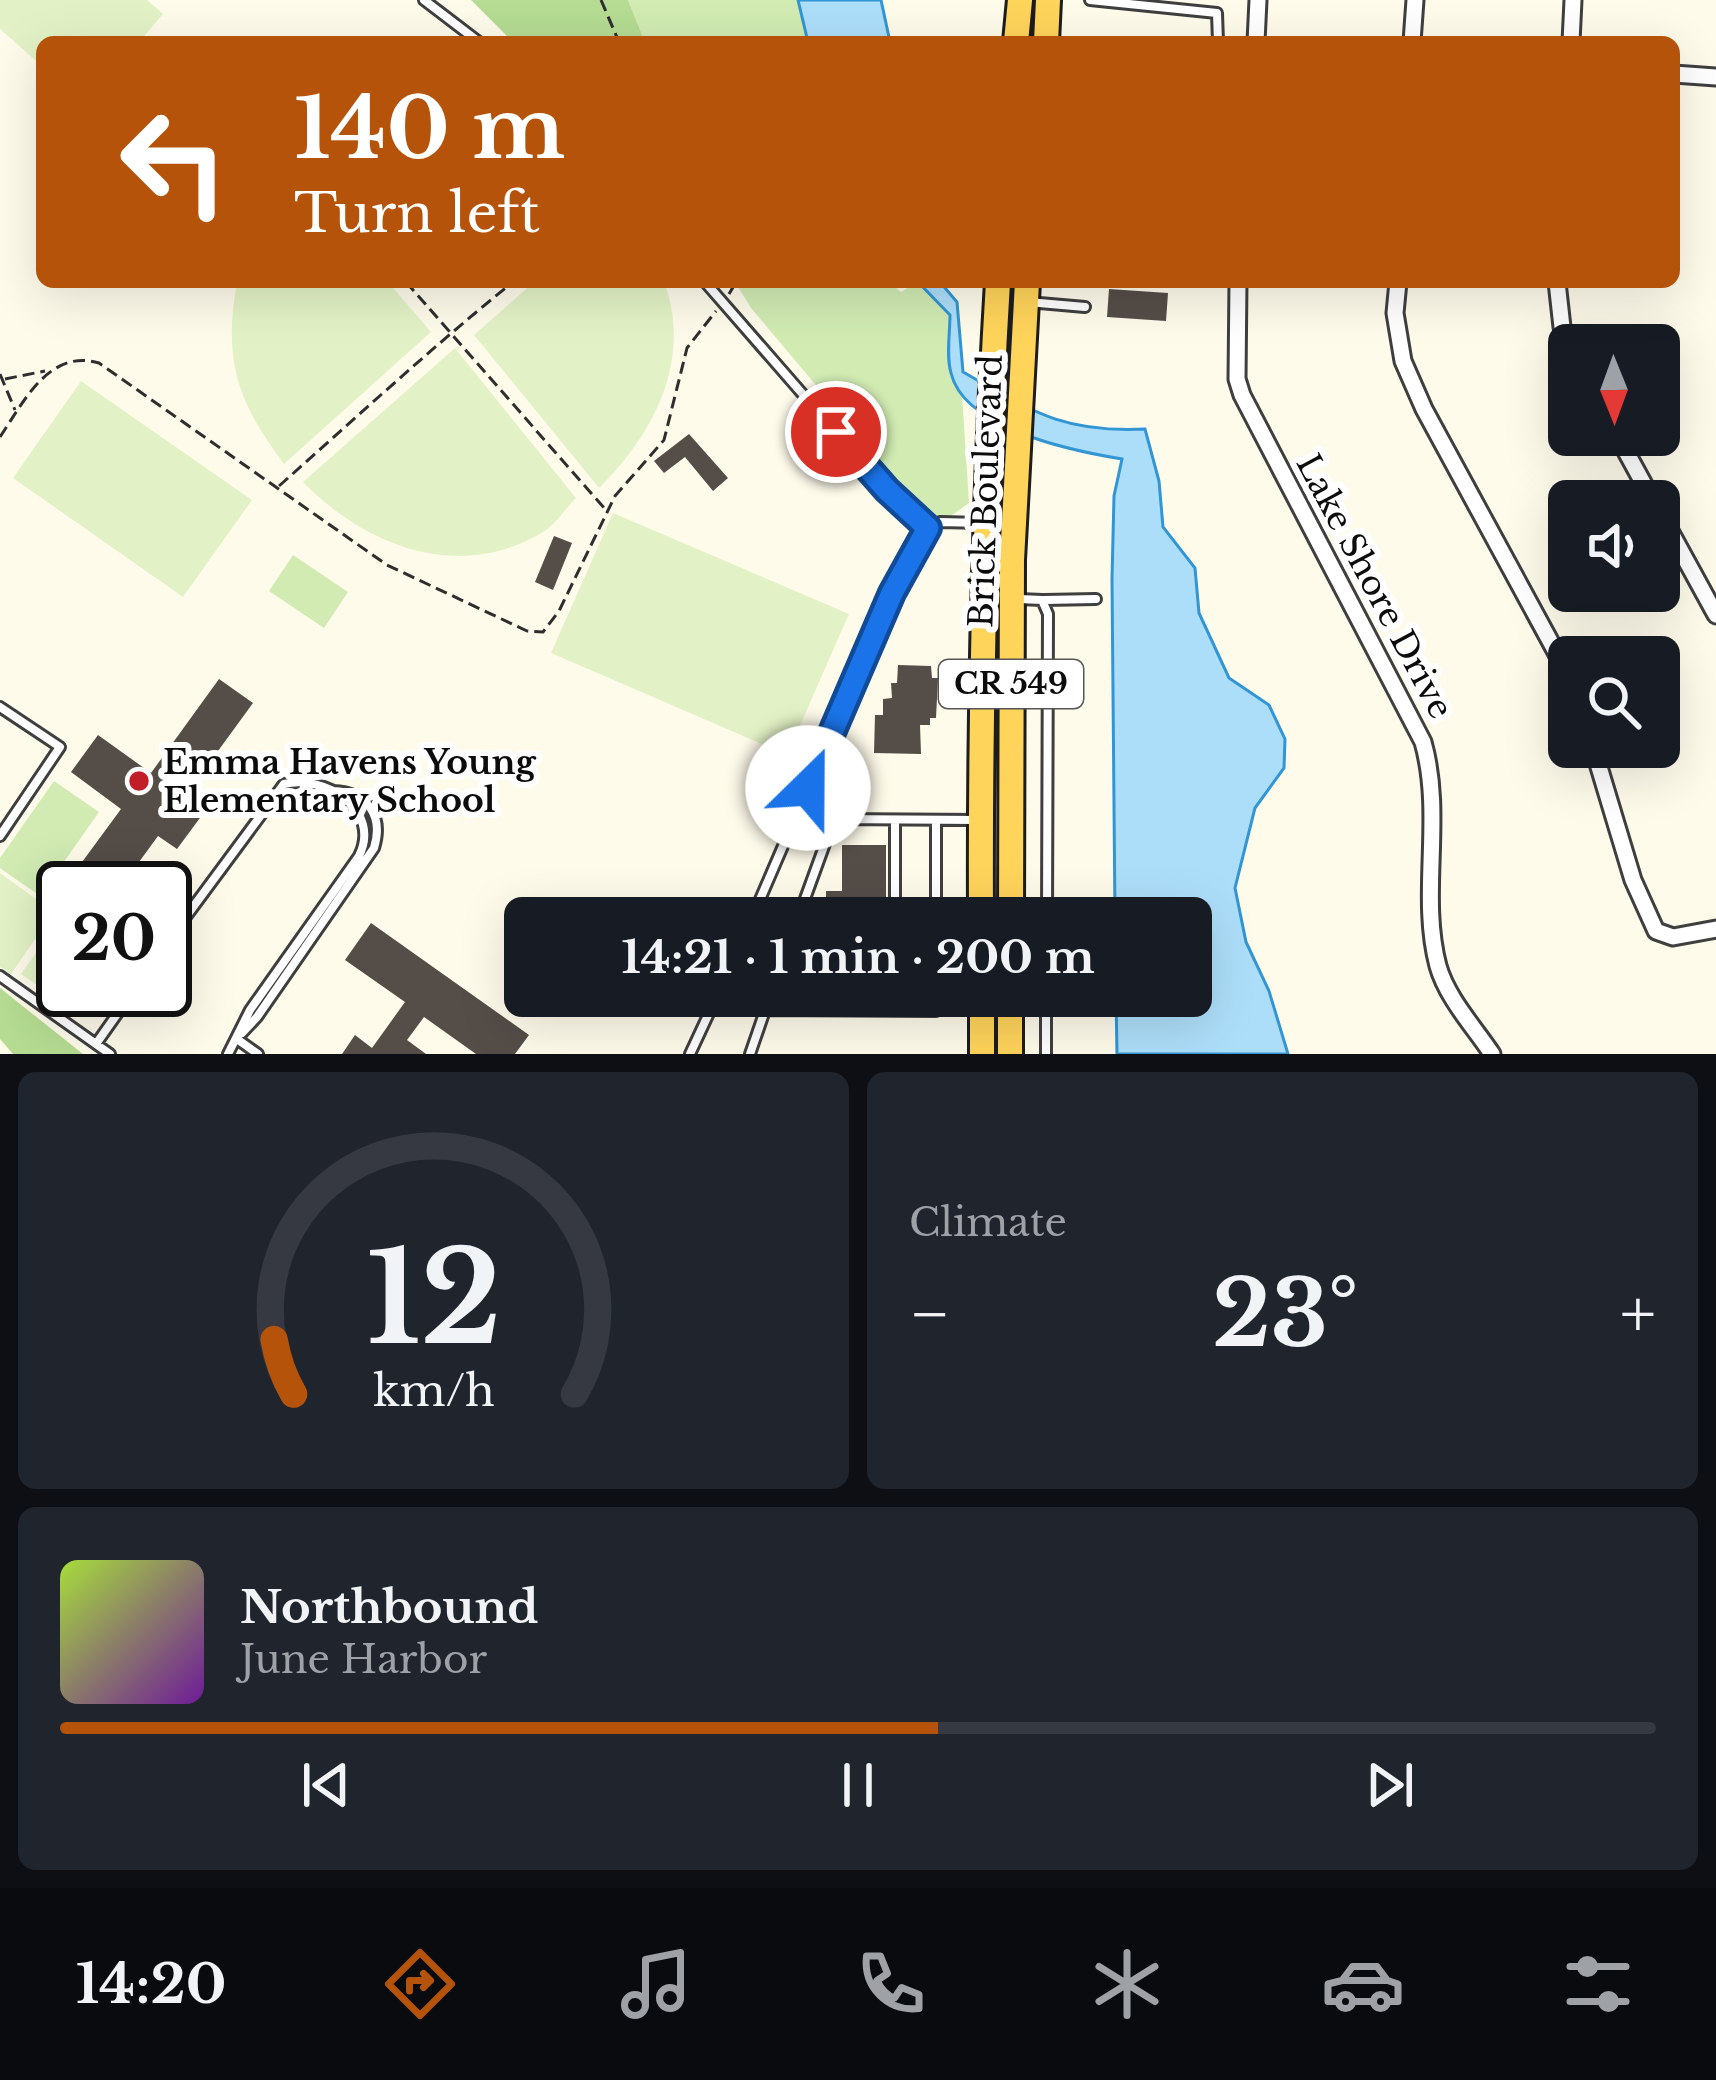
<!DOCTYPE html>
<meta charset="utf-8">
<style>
:root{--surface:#171b24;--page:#20242c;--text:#f1f3f6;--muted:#9ea1a6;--line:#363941;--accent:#b45309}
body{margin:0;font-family:"Libre Baskerville",serif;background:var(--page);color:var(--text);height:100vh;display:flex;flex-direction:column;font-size:45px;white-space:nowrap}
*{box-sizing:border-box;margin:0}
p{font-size:39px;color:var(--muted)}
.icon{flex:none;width:66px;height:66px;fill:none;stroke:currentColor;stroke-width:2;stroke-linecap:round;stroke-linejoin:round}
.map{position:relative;height:1054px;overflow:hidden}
.details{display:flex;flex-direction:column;gap:18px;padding:18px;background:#0d0f14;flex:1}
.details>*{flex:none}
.top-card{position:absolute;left:36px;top:36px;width:1644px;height:252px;border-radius:18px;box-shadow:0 12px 48px #0002;background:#b45309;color:#fff;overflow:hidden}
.needle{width:78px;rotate:179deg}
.buttons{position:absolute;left:1548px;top:324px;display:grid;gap:24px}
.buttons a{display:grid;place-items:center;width:132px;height:132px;border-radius:18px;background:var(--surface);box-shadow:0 12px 48px #0002;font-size:60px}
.speed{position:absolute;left:36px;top:861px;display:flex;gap:24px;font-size:60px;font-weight:700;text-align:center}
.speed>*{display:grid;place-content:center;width:156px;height:156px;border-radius:50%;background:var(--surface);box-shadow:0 12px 48px #0002;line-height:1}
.speed .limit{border:6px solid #111;border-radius:18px;background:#fff;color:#111}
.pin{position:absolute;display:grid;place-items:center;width:102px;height:102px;color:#fff;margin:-51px;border:6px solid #fff;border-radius:50%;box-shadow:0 3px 12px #0007}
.me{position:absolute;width:132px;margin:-66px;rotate:23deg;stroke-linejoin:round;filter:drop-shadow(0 0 9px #0008)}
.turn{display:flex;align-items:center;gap:42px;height:252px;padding:0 60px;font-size:54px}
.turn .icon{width:156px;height:156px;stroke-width:2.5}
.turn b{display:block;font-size:84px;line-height:102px}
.big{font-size:90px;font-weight:700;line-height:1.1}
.details .widget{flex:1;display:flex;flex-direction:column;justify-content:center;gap:18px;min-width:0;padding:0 42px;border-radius:18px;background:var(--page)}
.details .dial{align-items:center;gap:0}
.dial svg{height:312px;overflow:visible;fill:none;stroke:var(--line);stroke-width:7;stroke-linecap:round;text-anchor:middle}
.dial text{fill:var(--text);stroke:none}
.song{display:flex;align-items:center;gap:36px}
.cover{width:144px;height:144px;border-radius:18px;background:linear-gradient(135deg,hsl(80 70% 55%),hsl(280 70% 35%))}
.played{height:12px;border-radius:6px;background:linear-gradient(90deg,var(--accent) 55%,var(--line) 55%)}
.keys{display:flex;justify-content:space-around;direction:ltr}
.heat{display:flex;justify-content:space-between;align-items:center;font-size:66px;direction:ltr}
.details .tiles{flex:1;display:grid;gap:18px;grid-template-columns:1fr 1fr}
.widget:last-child{grid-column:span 2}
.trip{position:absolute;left:504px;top:897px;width:708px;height:120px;border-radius:18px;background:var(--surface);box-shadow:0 12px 48px #0002;font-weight:700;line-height:120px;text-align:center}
.tabs{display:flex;height:192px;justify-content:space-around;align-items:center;background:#090b0e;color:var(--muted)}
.tabs .icon{width:84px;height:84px}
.tabs .active{color:var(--accent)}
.tabs b{font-size:54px;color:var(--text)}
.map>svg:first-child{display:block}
.green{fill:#d1ebb3}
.forest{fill:#b5dc92}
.pitch{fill:#e3f2c6}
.water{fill:#addef9;stroke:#3196d3;stroke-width:3}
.building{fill:#554d48}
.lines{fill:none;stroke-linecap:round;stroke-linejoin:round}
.service-casing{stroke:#3f3f3f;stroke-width:14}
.minor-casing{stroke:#3f3f3f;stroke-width:21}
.primary-casing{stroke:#1d1d1d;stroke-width:30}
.path{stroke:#2e2e2e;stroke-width:3;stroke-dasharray:12 6;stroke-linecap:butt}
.service{stroke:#fff;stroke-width:8}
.minor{stroke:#fff;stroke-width:15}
.primary{stroke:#ffd45b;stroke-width:24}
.route-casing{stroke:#114b97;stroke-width:30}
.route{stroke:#1a73e8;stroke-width:21}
.poi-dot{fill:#c21e29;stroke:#fff;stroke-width:4.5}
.labels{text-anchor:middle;stroke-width:12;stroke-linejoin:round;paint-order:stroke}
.shield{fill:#fff;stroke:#555;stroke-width:3}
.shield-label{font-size:30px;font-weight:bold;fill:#0c0c0c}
.street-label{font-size:33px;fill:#0c0c0c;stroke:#fff}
.poi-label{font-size:33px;font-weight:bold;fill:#0c0c0c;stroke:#fff;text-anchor:start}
</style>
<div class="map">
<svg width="1716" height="1054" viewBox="0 0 1716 1054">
<rect width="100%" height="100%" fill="#fffbeb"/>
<path class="green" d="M628,0H798L808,42H645Z
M735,282H889L901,292L918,282L950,315L951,373L962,394L969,503L935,527L751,308Z
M293,555L348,592L324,628L269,591Z
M54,781L99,812L40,896L0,868V858Z"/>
<path class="forest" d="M471,0H628L645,42H513Z
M0,988L83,1054H13L0,1039Z"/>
<path class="pitch" d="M0,0H147L163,14L139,42H42V66L0,29Z
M237,282H388L431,332L284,464C237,401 223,361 237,282Z
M534,282H664C693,359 654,434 599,488L474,335Z
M455,348L576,498C566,508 556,524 543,532C460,583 365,546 303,482Z
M81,381L252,500L183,597L13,478Z
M613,513L849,614L787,755L551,653Z
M0,873L54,912L11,974L0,967Z
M52,930L63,939V968L47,992L21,974Z"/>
<path class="water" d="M798,0H881L890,42H808Z
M918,282H940L957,302L963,372C1032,411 1062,433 1145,429L1159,481L1163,527L1195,568L1199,613L1229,678L1269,705L1285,739L1284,768L1255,808L1235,888L1246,942L1269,991L1288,1054H1117L1116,996H1191V918H1115L1112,579L1114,496L1122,459C1073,451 964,429 951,373C946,356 950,333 950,315Z"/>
<path class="building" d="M1109,289L1168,293L1166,321L1107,317Z
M689,434L728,478L713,491L685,457L664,473L654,461Z
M554,536L572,543L553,590L535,582Z
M898,665L931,666L932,678H938L936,718H930V725H920L921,754L874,753L875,715H883V699L892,698L891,683H897Z
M219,679L253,703L191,788L211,803L177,849L158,836L120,888H63L121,809L71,772L98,735L151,773Z
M842,845H886V918H826V891H842Z
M371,923L529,1035L515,1054H476L424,1017L407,1040L426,1054H342L355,1035L372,1048L405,1002L345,960Z"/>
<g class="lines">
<defs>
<path id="service" d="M424,0L479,42
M1090,0L1217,13L1218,42
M705,282L887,491L928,528L940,522L983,523
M1028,302L1085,307
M1019,599L1042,600L1048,614L1047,918
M1044,600L1096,599
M0,707L60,747L0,836
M936,821V918
M752,918L892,593L928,528
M798,918L834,819L979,820
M895,918V820
M165,945L284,784C325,774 382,810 359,856L250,1010L228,1054
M0,976L110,1054
M765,1010L936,1011V996
M242,1033L257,1017L374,848C384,815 367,792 333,791
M237,1039L258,1054
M96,1044L134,990
M690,1054L717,996
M750,1054L770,996
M1046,1054V996"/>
<path id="minor" d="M1256,42L1258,0
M1412,42L1415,0
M1571,42L1573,0
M1674,74L1716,77
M1238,282L1237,379L1242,395L1423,742C1444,816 1419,895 1438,966C1447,998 1474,1027 1492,1054
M1398,282L1395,313L1403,361L1424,409L1569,676
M1557,282L1562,327L1570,345
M1617,435L1653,501
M1659,511L1716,615
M1593,747L1633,880L1656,931L1673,937L1716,929"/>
<path id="primary" d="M1016,42L1020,0
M1046,42L1048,0
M981,918C980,705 985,494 998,282
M1011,918L1012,560L1027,282
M982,996V1054
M1010,1054V996"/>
</defs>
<use href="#service" class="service-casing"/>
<use href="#minor" class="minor-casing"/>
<use href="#primary" class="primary-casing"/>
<path class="path" d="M601,0L619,42
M406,282L605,509
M729,294L736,282
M0,374L15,410
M5,379L45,371
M0,437C23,403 49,348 99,363L387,565L527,631L543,632L559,611L615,496L664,440L687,348L716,311
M279,486C357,417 432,347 513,282"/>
<use href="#service" class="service"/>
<use href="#minor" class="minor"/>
<use href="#primary" class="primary"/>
</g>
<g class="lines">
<defs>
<path id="route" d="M808,788L892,593L928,528L887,490L836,432"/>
</defs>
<use href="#route" class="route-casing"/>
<use href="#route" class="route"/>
</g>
<circle class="poi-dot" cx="139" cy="781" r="12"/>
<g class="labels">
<rect class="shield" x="939" y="660" width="144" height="48" rx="9"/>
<g class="shield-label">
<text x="1011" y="694">CR 549</text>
</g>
<g class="street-label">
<text transform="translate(985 491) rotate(-88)" y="12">Brick Boulevard</text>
<text transform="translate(1375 586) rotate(62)" y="12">Lake Shore Drive</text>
</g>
<g class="poi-label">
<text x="163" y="774">Emma Havens Young<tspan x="163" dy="38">Elementary School</tspan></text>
</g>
</g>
</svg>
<div class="buttons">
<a><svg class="needle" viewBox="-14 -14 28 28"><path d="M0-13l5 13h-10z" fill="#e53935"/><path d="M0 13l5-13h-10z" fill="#9ea1a6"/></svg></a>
<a><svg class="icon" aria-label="sound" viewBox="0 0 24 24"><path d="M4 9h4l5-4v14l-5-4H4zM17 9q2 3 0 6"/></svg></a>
<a><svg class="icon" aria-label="search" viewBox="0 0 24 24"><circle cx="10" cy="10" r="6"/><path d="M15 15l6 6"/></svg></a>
</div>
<div class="speed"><div class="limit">20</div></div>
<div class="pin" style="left:836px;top:432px;background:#d93025"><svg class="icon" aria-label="arrive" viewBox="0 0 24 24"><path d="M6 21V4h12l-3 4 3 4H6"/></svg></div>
<svg class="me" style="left:808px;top:788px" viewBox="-20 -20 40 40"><circle r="19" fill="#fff"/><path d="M0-13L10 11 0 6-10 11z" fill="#1a73e8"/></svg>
<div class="trip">14:21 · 1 min · 200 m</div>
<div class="top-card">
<div class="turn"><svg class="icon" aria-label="left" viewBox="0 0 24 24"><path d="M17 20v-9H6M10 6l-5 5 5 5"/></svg><div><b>140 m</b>Turn left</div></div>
</div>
</div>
<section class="details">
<div class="tiles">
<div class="widget dial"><svg viewBox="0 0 100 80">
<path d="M14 69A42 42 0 1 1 86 69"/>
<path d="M14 69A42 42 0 0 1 9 55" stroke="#b45309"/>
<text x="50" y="56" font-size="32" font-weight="700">12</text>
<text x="50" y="72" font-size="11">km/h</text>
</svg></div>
<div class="widget"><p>Climate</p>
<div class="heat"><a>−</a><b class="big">23°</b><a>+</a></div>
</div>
<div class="widget">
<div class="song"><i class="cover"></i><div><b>Northbound</b><p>June Harbor</p></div></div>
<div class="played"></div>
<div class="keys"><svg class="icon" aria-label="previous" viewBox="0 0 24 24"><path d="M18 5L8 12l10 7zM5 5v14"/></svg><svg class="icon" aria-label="pause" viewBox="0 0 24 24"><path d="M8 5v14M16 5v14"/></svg><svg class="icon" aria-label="next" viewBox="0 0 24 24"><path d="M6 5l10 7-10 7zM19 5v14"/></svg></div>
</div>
</div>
</section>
<nav class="tabs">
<b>14:20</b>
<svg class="icon active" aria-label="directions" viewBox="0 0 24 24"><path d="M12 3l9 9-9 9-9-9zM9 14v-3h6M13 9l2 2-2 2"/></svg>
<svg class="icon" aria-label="music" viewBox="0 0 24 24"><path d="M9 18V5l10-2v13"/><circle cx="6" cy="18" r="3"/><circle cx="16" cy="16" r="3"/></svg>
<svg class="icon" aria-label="phone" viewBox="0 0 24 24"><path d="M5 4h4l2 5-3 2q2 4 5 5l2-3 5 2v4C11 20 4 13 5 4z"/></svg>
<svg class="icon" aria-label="climate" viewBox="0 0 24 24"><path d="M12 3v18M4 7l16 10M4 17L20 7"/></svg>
<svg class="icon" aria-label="car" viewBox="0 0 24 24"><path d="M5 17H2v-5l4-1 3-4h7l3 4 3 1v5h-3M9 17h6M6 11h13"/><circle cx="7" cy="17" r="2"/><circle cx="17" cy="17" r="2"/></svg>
<svg class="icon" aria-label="filters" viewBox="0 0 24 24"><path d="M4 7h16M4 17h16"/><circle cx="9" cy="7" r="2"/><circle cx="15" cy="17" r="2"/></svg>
</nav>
